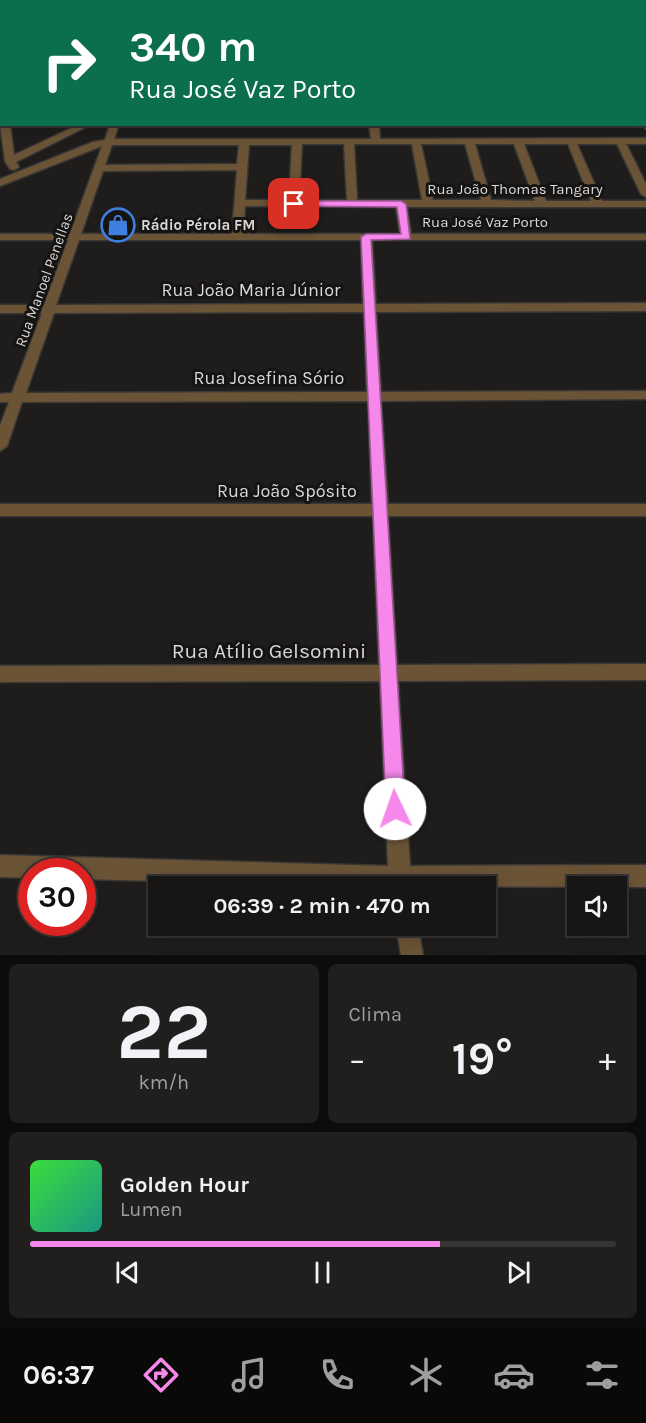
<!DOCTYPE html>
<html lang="pt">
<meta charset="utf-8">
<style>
:root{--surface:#171615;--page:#201f1e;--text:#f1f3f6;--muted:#9e9fa0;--line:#363534;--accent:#f788eb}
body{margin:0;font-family:Karla,sans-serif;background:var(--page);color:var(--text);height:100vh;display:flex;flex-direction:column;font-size:22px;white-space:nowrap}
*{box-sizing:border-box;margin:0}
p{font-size:20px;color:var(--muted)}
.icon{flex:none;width:33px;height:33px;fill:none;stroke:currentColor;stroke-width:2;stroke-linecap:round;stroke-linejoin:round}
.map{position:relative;height:955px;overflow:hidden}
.drawer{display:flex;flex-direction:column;gap:9px;padding:9px;background:#0d0c0c;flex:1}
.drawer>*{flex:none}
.top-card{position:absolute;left:0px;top:0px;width:646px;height:126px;box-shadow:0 3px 15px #0003,0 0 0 2px var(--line);background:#0b6e4f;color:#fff;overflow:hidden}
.fabs{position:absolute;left:567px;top:876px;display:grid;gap:12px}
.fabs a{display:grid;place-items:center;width:60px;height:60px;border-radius:0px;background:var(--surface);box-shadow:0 3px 15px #0003,0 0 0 2px var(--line);font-size:30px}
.speed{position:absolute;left:18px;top:858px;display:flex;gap:12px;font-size:30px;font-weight:700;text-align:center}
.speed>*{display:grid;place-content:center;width:78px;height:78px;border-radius:50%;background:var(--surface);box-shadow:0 3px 15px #0003,0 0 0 2px var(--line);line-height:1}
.speed .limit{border:9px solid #d22;background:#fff;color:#111}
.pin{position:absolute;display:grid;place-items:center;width:51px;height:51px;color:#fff;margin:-26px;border-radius:12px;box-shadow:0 3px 9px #0006}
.me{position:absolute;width:66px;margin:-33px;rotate:357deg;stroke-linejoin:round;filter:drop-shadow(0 0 4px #0008)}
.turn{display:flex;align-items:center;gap:21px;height:126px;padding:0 30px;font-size:27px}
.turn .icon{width:78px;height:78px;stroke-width:2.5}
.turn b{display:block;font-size:42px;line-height:51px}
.big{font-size:45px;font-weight:700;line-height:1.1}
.drawer .tile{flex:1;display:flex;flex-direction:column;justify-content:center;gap:9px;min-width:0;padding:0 21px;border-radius:9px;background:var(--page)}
.drawer .dial{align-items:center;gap:0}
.dial b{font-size:78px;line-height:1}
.song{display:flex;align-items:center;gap:18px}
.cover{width:72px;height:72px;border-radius:9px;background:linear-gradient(135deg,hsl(120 70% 55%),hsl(170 70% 35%))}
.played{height:6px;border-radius:3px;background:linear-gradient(90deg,var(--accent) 70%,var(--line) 70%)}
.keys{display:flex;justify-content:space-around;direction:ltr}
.heat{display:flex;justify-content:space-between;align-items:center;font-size:33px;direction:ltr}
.drawer .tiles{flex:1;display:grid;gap:9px;grid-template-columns:1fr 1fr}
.tile:last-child{grid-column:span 2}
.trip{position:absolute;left:148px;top:876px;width:348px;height:60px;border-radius:0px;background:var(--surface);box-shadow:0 3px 15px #0003,0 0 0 2px var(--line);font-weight:700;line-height:60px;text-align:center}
.tab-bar{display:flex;height:96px;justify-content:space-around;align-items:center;background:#090908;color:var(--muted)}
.tab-bar .icon{width:42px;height:42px}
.tab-bar .current{color:var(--accent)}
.tab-bar b{font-size:27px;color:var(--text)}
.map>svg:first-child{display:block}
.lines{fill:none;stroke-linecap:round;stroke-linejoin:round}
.minor-casing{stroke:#393736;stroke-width:3}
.minor{fill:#6b5436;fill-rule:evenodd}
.route{fill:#f788eb;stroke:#a15899;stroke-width:1.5}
.labels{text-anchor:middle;stroke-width:6;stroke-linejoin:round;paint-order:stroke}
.far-street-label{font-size:15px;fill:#dad9d8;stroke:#161413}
.far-poi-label{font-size:15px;font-weight:bold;fill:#dad9d8;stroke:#161413;text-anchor:start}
.street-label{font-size:18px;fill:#dad9d8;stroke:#161413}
.near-street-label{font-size:21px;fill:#dad9d8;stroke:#161413}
</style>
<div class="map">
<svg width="646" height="955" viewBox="0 0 646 955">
<rect width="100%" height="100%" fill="#1f1d1c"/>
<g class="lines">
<defs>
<path id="minor" d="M60,0H69L59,2Z
M170,0H179L180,2H171Z
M233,0H243L231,2Z
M330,0H340L329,2Z
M349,0L361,2H350Z
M465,0H477L463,2Z
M511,0H521L522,2H512Z
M599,0H610L597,2Z
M0,3H2V7H0Z
M645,75H646V81H645Z
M645,121H646V129L641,124H645Z
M2,122V124H10L14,155L80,124H92L16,162L19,167L14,170L10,169L5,161L0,124Z
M110,124H119L114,139H371L369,124H379L380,139L646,138V144H626L646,184V197L641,194L617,144H577L602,201H646V207H407L411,234H646V240H372L376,304L646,303V311L376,312L381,392L646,391V399L381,401L388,504H646V516H388L397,665L646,664V680L398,681L410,866L646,865V887L353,886L82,879V872H32V878L0,877V855L388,866L380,681L0,682V666L379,665L373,516H0V504H372L368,401L22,402L7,446L0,451V426L9,402H0V394L12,393L42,313H0V305H44L68,240H0V234H70L102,146L0,186V179L93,142L105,140ZM302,144H344L347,200H299ZM354,144H412L422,200H357ZM421,144H465L481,200H433ZM475,144H514L535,201L491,200ZM524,144H568L591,201H546ZM112,145H239L237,164L105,165ZM249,145H292L289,200H245ZM237,170L232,234H81L103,171ZM245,206L396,207L400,234H243ZM79,240H361L363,304L56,305ZM364,312L367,392L26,393L54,313Z
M396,926H418L423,955H401Z"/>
</defs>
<use href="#minor" class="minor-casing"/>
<use href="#minor" class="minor"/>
</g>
<path class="route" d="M294,201H401L406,204L410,239L371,240L405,809L402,815L395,818L389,815L386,809L361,237L366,234H401L397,207L291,206L290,204Z"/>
<defs>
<symbol id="shop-ring" viewBox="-11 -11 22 22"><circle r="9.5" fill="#161413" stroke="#3f7fe0" stroke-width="1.5"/><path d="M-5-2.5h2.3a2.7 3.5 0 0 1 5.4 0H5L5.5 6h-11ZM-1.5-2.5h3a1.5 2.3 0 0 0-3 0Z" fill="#3f7fe0"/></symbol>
</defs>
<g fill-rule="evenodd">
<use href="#shop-ring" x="99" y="206" width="38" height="38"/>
</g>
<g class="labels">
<g class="far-street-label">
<text x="515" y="194">Rua João Thomas Tangary</text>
<text x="485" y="227">Rua José Vaz Porto</text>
<text transform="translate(44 280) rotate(-70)" y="5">Rua Manoel Penellas</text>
</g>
<g class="far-poi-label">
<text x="141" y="230">Rádio Pérola FM</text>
</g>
<g class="street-label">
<text x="251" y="296">Rua João Maria Júnior</text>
<text x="269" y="384">Rua Josefina Sório</text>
<text x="287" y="497">Rua João Spósito</text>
</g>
<g class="near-street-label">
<text x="269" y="658">Rua Atílio Gelsomini</text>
</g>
</g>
</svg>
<div class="fabs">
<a><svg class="icon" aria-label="sound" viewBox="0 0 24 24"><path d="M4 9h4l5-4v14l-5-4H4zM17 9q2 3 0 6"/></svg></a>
</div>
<div class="speed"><div class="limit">30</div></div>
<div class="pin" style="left:294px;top:204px;background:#d93025"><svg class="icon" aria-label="arrive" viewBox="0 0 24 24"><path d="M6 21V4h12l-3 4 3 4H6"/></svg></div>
<svg class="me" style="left:395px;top:809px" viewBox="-20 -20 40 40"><circle r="19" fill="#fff"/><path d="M0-13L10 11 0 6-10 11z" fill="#f788eb"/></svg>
<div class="trip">06:39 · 2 min · 470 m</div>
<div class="top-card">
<div class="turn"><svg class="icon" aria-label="right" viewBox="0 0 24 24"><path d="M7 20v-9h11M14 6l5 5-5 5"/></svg><div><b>340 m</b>Rua José Vaz Porto</div></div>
</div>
</div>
<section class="drawer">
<div class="tiles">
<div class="tile dial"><b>22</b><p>km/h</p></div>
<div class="tile"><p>Clima</p>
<div class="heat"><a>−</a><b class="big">19°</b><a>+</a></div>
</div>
<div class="tile">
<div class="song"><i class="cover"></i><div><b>Golden Hour</b><p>Lumen</p></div></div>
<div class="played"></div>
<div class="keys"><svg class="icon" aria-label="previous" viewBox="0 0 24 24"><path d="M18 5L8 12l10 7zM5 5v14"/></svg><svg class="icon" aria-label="pause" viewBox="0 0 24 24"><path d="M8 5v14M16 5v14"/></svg><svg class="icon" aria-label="next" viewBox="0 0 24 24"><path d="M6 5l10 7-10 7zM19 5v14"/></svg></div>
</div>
</div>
</section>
<nav class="tab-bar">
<b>06:37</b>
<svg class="icon current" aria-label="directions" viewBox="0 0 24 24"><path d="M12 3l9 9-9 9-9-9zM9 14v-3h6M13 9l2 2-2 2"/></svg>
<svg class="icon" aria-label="music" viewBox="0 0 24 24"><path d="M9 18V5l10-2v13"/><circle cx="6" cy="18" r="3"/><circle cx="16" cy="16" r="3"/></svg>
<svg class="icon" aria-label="phone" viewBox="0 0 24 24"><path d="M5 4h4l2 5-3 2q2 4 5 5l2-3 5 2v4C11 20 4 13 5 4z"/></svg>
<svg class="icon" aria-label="climate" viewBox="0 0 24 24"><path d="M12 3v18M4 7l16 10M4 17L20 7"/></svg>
<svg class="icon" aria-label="car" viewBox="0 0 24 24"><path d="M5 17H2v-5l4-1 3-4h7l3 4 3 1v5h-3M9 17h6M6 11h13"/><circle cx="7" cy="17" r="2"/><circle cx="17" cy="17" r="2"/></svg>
<svg class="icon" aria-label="filters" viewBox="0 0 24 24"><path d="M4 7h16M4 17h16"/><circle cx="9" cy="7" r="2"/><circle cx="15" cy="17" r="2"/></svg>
</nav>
